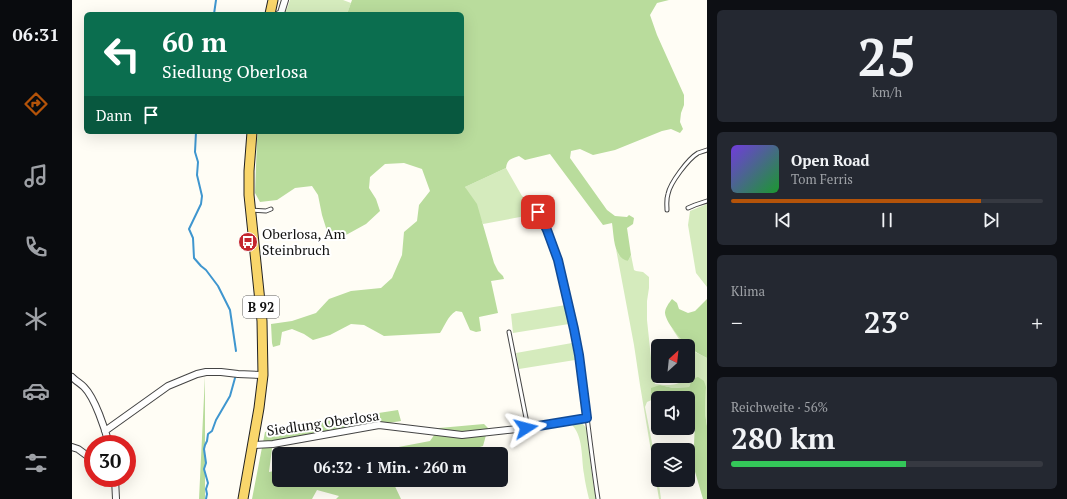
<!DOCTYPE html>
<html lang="de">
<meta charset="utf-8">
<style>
:root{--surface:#171b24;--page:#242831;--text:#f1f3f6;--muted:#9ea1a6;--line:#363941;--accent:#b45309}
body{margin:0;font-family:"PT Serif",serif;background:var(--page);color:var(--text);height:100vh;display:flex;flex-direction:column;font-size:15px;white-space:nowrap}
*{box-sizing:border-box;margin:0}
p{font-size:13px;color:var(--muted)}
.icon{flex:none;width:22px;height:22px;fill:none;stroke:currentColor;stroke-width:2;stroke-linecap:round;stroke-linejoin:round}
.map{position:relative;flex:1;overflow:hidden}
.panel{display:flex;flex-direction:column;gap:10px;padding:10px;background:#0d0f14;width:360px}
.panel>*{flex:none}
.top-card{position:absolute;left:12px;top:12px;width:380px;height:122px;border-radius:6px;box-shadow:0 4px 16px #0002;background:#0b6e4f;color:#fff;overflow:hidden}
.needle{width:26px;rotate:27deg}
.fabs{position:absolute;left:579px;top:339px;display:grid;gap:8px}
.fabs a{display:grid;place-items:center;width:44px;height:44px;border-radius:6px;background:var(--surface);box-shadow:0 4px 16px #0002;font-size:20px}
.speed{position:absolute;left:12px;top:435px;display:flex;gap:8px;font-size:20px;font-weight:700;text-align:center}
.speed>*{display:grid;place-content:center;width:52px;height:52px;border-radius:50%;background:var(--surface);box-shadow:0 4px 16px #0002;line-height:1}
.speed .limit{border:6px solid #d22;background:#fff;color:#111}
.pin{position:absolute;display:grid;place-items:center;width:34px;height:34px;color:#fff;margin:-17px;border-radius:8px;box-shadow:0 2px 6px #0006}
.me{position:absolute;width:44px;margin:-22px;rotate:81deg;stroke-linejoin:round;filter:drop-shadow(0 0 3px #0008)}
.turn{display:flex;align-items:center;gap:14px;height:84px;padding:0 12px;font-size:18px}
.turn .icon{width:52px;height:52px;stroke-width:2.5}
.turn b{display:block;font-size:28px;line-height:34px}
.then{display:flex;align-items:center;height:38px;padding:0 12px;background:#0003;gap:8px;font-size:15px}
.big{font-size:30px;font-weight:600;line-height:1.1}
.panel .widget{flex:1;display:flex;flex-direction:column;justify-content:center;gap:6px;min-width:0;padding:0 14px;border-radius:6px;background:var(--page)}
.panel .dial{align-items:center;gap:0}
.dial b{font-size:52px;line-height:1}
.song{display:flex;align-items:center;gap:12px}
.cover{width:48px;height:48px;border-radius:6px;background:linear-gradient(135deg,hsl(260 70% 55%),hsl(130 70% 35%))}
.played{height:4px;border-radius:2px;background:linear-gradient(90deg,var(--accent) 80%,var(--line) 80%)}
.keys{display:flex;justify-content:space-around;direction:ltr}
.heat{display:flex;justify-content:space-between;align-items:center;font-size:22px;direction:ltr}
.charge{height:6px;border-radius:3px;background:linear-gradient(90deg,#34c759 56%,var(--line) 0)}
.trip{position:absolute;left:200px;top:447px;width:236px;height:40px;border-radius:6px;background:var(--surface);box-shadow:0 4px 16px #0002;font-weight:600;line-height:40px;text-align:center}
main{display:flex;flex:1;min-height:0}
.tabs{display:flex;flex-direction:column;width:72px;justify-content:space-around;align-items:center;background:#090b0e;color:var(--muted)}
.tabs .icon{width:28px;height:28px}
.tabs .current{color:var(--accent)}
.tabs b{font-size:18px;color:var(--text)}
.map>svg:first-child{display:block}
.green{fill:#d5ebbd}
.forest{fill:#b9dc9c}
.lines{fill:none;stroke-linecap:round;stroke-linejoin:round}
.stream{stroke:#3f96cf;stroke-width:2}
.lane-casing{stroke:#444;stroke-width:5}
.street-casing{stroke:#444;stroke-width:8}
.primary-casing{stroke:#222;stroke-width:11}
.lane{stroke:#fff;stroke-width:3}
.street{stroke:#fff;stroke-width:6}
.primary{stroke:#f9d66b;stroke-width:9}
.route-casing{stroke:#114b97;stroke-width:10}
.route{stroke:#1a73e8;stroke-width:7}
.labels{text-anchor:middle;stroke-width:4;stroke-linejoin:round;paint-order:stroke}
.shield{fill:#fff;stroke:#585858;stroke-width:1}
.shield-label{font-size:13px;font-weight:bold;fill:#111}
.poi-label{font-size:14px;fill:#111;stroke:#fff;text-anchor:start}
.street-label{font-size:14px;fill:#111;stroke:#fff}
</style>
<main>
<nav class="tabs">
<b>06:31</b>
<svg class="icon current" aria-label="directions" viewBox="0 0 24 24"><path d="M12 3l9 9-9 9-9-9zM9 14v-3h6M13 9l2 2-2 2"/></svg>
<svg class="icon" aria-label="music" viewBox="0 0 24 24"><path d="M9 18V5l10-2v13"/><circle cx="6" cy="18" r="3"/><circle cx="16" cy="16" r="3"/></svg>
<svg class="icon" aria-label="phone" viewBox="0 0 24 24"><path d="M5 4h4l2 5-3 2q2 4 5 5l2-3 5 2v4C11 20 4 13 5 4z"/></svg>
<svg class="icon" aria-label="climate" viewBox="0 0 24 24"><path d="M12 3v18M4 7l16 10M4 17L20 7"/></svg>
<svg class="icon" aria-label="car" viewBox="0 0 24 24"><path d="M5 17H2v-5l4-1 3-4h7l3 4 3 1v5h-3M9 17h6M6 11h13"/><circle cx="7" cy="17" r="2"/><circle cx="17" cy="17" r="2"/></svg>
<svg class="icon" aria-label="filters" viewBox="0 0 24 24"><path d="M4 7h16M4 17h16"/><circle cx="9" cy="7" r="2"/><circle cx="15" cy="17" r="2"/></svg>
</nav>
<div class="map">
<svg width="635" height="499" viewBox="0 0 635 499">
<rect width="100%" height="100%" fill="#fffdf5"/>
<path class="green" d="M218,0H271L279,3L275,14H210L215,9Z
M434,168L450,196L454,199L464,214L411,224L393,187Z
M635,204V287L624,273L616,225L618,211Z
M544,249L547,255L556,261L559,255L562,270L564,271L571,272L577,277V288L575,301V320L581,377L583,384C593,385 603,387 612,380L610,378C605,377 601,379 596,378V376H616V346H604L609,342L599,327L613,343L623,352L635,358V426L633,413L634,387L620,379L617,387L601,388L588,385L579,393L582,399L575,402L573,407L581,448L586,460V480H588L587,484L589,499H587L568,385L562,345Z
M494,305L497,324L441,333L439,314Z
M500,343L503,360L447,369L444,353Z
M504,422C510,422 511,424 515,429L519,468L524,499H517C515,491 513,482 512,474C509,458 512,435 498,423Z"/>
<path class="forest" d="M280,0H597L585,3L578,15L585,35L612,95V105L609,113L608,122L611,129L608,133L599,129L590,131L543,150L521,155L508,149L499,151L498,158L535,210L543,216L555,217L557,215L562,218L561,224L555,228L559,255L556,261C541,258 542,235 540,223L531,225L478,154L453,160L447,156C439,159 435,159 434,168L393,187L405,204L422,263L426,271L431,276L432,279L419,281L426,313L407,317L409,331L404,332L398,330L390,312L384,311C375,317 374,324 368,333L312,336L292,325L279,324L258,335L241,340L232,334L220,329L210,332L208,345L201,347L200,343L199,324L220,321L244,313L257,299L279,291L309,288L320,278L330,255L332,232L345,221L347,205L358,191L350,169L332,163L313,164L298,177L297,188L304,199L308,211L294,224L274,235L263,237L255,231L250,215L246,195L240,186L223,188L205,200L188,202L183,193L185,140L186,132H390V14H275Z
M600,299L605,303L607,309L616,313L623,311L635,299V358C631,356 627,354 624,352C614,346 594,324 593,313C593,308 597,303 600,299Z
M133,376V499H127Z
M626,377L632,381L634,387L633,413L635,426V499H631L621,465L623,423L616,408V398H604L592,396L582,399L579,393V388L588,385L601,388L617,387L620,379Z
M326,410L329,421L201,441L197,472L207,470V480H320L329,499H264L267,496L245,490L240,499H180L193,432L203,429Z
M412,424L416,428L411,446L385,454H290L358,441L367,428Z"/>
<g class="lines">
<path class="stream" d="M142,14L144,0
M124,132L123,152L126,162L125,175L130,196L129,204L117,229L121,238L122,258L129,266L134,270L146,286L158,310L164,351
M134,499L135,494L134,489L136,483L132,469L134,463L132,449L133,445L135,441L136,434L140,431L144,420L158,396L163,378"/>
<defs>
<path id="lane" d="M616,208L623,205L635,201
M180,210L194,211L199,209
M595,210C595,205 594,200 596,194C598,183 616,159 626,153C629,152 632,151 635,150
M466,212C473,228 481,243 486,259C491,274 493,289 497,304C511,368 516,434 526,499
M437,332L456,428"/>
<path id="street" d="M207,14L209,13L213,0
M0,377C4,381 9,384 12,387C23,398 33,429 37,444
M33,431L96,386L125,374L134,372H149L166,374L191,375
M181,445L201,444L307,425L390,435L454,428L515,418
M0,447L6,449L21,460
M43,478L44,499"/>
<path id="primary" d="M198,14L201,0
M171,499L187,408L191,375L190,321L177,195V171L180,132"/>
</defs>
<use href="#lane" class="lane-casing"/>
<use href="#street" class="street-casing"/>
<use href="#primary" class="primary-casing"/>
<use href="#lane" class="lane"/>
<use href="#street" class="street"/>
<use href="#primary" class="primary"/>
</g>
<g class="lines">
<defs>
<path id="route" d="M454,428L515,418L507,355L502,329L486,260L475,230L466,212"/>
</defs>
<use href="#route" class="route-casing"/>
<use href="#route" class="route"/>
</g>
<defs>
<symbol id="bus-disc" viewBox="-11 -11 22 22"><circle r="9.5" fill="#c4262e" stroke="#fff"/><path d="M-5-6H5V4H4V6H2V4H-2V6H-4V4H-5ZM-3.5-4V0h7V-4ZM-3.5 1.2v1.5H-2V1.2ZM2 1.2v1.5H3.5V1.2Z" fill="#fff"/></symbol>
</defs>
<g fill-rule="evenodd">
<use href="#bus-disc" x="165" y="231" width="22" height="22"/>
</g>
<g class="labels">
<rect class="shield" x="171" y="296" width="36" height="22" rx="3"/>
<g class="shield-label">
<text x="189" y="312">B 92</text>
</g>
<g class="poi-label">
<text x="190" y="239">Oberlosa, Am<tspan x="190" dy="16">Steinbruch</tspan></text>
</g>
<g class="street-label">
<text transform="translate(251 423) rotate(-8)" y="5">Siedlung Oberlosa</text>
</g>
</g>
</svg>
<div class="fabs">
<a><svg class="needle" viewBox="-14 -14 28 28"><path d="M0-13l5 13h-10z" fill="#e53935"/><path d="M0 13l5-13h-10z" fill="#9ea1a6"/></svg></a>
<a><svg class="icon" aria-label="sound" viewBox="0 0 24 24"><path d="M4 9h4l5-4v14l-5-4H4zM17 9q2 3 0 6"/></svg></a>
<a><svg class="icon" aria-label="layers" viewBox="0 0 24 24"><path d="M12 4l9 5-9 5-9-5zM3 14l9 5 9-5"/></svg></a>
</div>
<div class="speed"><div class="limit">30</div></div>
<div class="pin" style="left:466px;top:212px;background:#d93025"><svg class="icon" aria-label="arrive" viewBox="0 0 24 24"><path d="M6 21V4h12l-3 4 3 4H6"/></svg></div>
<svg class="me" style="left:454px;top:428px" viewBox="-20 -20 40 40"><path d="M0-17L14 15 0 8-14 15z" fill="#1a73e8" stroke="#fff" stroke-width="4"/></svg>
<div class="trip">06:32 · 1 Min. · 260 m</div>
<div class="top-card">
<div class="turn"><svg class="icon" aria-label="left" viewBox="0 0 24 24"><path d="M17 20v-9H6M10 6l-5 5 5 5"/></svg><div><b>60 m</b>Siedlung Oberlosa</div></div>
<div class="then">Dann<svg class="icon" aria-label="arrive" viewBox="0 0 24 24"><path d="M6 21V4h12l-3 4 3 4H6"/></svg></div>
</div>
</div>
<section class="panel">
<div class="widget dial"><b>25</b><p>km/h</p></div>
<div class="widget">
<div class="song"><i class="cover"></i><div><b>Open Road</b><p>Tom Ferris</p></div></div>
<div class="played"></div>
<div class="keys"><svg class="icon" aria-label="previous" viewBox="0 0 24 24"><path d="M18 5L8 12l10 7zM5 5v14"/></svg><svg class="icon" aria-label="pause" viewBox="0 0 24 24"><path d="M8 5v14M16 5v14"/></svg><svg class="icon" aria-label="next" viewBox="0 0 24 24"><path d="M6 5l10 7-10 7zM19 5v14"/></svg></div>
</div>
<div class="widget"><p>Klima</p>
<div class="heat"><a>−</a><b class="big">23°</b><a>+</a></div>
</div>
<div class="widget"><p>Reichweite · 56%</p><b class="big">280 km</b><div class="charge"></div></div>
</section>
</main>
